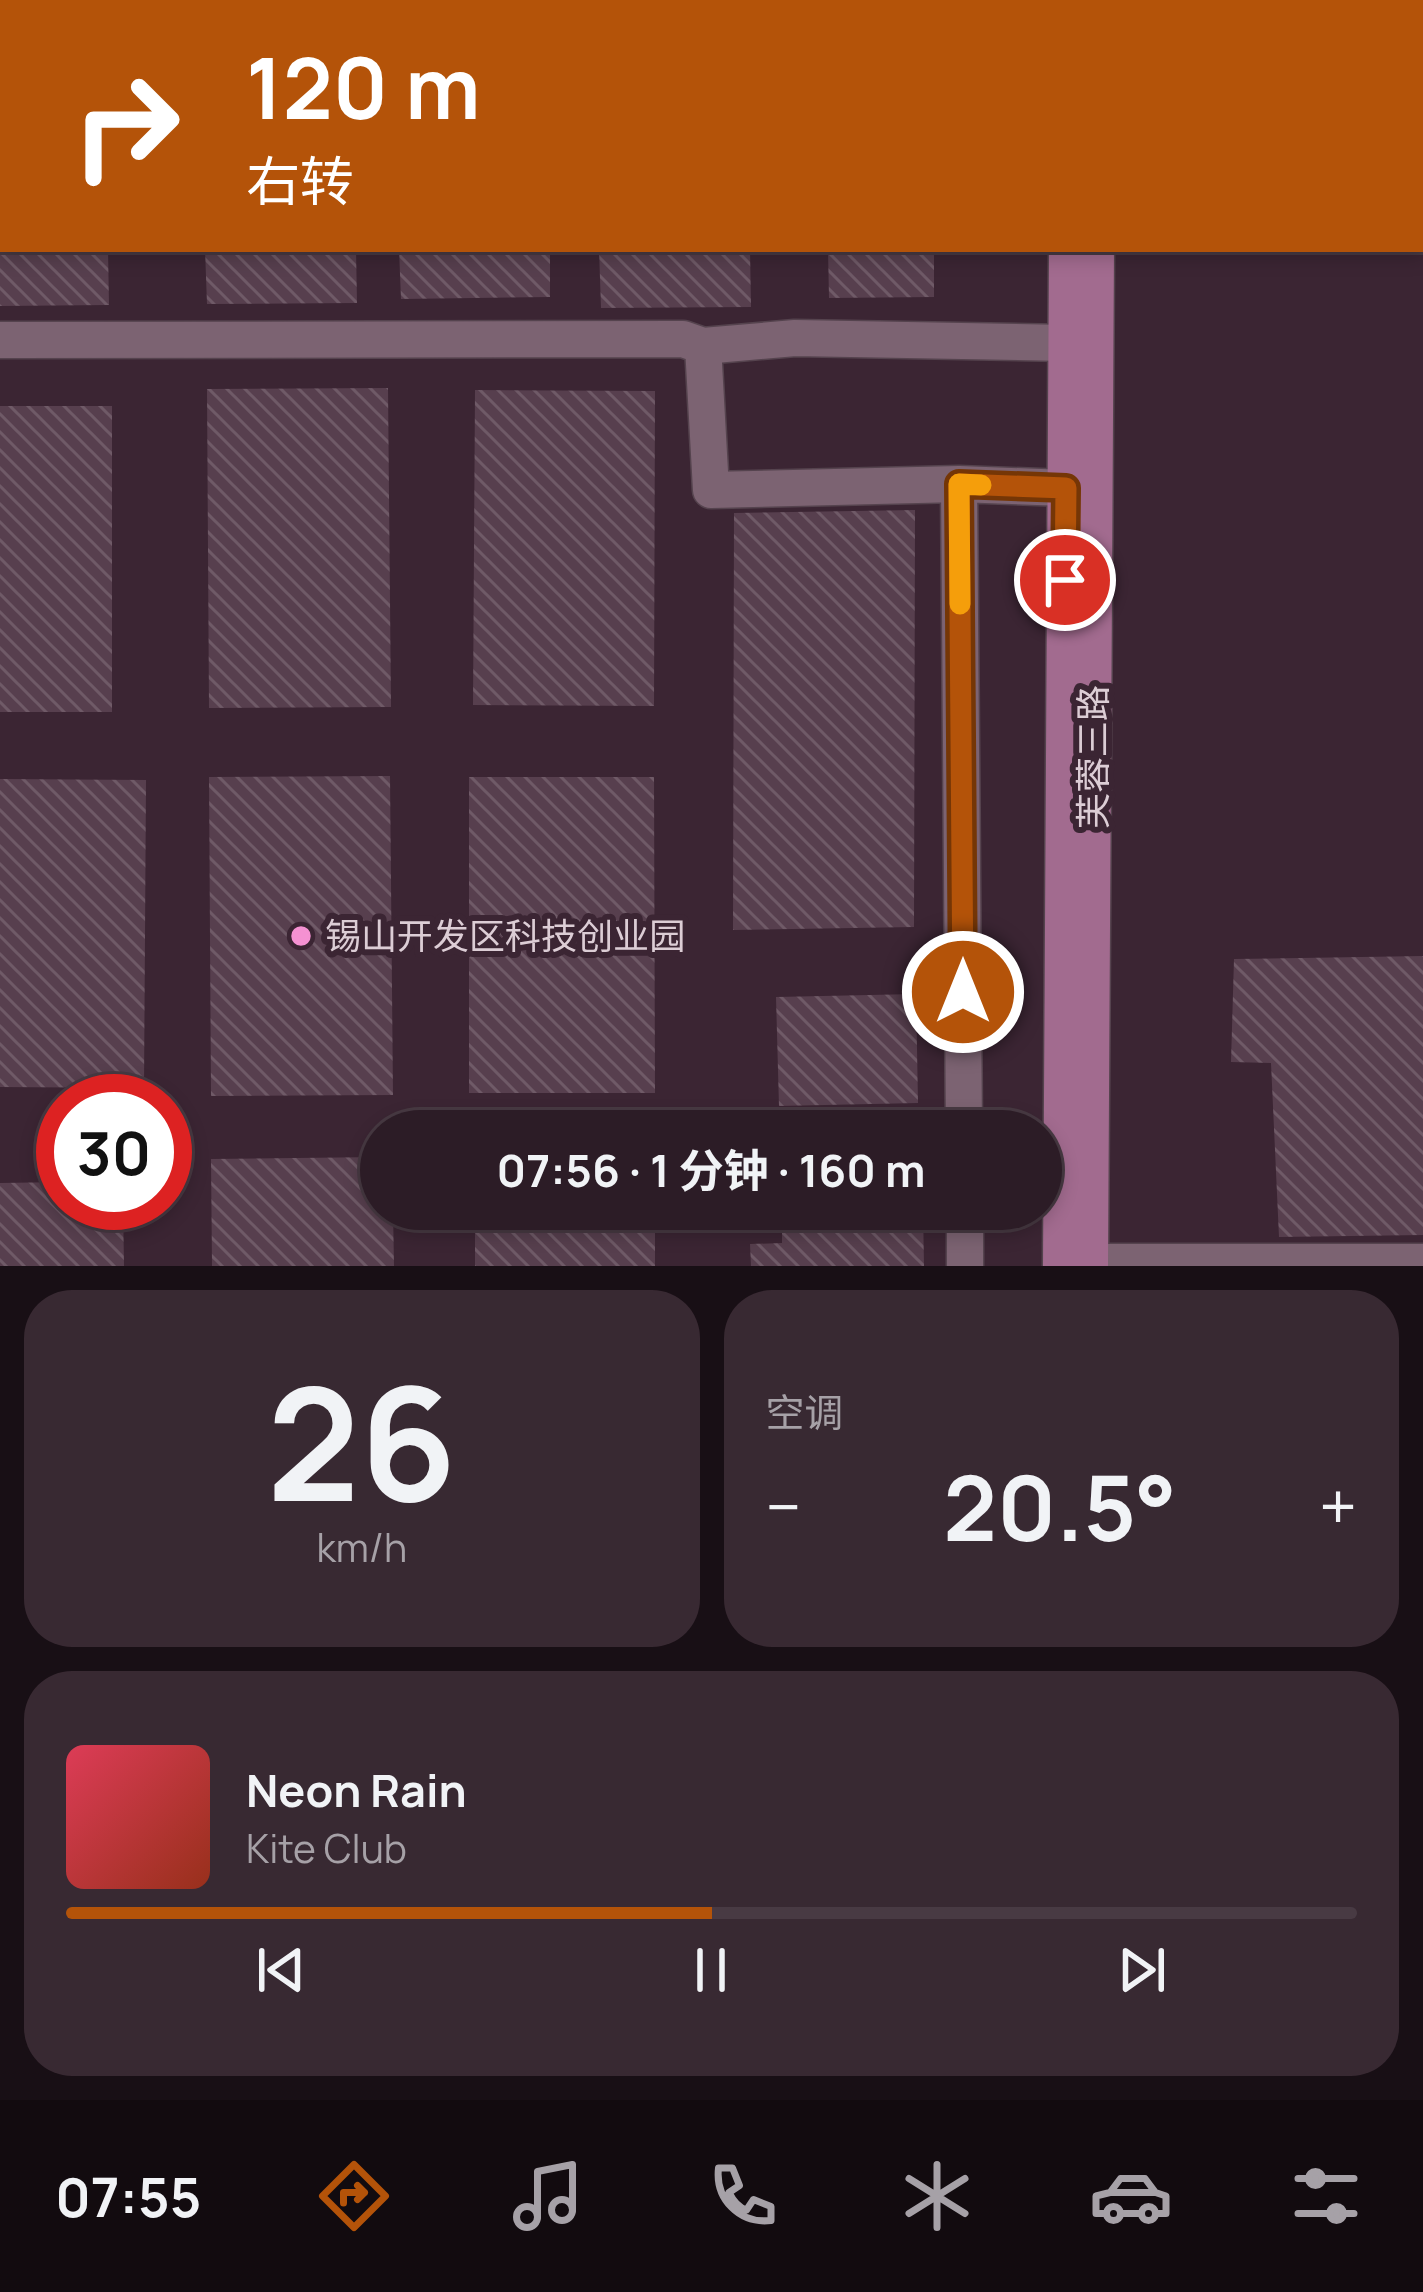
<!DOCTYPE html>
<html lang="zh">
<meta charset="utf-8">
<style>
:root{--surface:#2c1c26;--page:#382932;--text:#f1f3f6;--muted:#a6a1a7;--line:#483a43;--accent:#b45309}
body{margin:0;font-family:Manrope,"Noto Sans SC",sans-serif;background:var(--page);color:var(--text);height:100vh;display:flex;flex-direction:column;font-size:45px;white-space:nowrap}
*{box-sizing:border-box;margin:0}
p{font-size:39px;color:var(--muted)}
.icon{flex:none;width:66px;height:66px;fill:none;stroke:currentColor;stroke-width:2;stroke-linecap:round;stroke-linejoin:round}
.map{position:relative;height:1266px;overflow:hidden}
.panel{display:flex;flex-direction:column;gap:24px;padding:24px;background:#180f15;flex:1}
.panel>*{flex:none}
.guide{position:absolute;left:0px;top:0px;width:1425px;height:252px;box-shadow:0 6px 18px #0003,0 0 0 3px var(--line);background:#b45309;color:#fff;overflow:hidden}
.speed{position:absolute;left:36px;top:1074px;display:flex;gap:24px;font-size:60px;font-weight:700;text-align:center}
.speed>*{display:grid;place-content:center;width:156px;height:156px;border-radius:50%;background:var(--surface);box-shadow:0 6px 18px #0003,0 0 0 3px var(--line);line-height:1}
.speed .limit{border:18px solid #d22;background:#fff;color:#111}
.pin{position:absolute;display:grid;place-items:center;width:102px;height:102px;color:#fff;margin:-51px;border:6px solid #fff;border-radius:50%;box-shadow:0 3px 12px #0007}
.me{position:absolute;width:132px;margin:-66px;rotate:0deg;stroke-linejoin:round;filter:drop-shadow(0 0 9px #0008)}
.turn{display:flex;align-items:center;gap:42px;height:252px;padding:0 48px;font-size:54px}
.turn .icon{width:156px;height:156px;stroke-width:2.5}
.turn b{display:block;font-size:84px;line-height:102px}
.big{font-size:90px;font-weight:700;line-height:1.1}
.panel .widget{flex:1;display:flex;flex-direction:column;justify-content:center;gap:18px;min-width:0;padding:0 42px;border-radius:48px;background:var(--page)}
.panel .dial{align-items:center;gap:0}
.dial b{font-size:156px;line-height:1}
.song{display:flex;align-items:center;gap:36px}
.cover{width:144px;height:144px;border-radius:18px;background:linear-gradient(135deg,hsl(350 70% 55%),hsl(10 70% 35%))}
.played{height:12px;border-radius:6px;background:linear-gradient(90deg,var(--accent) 50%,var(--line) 50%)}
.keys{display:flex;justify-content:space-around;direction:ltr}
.heat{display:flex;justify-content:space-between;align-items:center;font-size:66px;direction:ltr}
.panel .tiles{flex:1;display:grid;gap:24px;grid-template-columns:1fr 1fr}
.widget:last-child{grid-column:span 2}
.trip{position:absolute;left:360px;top:1110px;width:702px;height:120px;border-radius:60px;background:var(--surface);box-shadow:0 6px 18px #0003,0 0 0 3px var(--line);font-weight:700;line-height:120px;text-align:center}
.menu{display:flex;height:192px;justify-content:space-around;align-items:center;background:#120b0f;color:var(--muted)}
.menu .icon{width:84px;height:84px}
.menu .on{color:var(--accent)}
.menu b{font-size:54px;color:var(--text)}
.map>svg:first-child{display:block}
.building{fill:url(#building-back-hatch)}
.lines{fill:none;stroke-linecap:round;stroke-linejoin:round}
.minor-casing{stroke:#55434e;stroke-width:39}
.major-casing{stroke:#55434e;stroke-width:39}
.minor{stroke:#7c6372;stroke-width:36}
.major{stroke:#a26b8f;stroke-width:36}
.route-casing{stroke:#753606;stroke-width:30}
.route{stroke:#b45309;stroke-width:21}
.slow{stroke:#f59e0b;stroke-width:21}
.poi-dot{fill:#f591d2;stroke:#3b2533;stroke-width:4.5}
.labels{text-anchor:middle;stroke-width:12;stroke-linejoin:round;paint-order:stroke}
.street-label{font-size:36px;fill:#dccdd5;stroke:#3b2533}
.poi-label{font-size:36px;fill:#dccdd5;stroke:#3b2533;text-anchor:start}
</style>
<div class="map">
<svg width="1423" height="1266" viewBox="0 0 1423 1266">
<defs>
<pattern id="building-back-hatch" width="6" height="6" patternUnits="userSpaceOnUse" patternTransform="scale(3)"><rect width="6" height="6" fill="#573f4e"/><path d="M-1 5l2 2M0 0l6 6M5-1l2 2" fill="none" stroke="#6f5a67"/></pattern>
</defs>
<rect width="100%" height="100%" fill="#3b2533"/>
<path class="building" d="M0,249H108L109,305L0,306Z
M205,249H356L357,303L207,304Z
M399,249H550V297L401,299Z
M599,249H750L751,307L601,308Z
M828,249H934V297L829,298Z
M388,388L391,707L209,708L207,389Z
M475,390L655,391L654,706L473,705Z
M0,406H112V712H0Z
M915,510L914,927L733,930L734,513Z
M390,776L393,1095L211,1096L209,777Z
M469,777H654L655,1093H469Z
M0,779L146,780L144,1088L0,1087Z
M1423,956V1235L1279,1237L1271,1063L1231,1062L1234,959Z
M916,994L918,1103L779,1106L776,997Z
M381,1157V1209H393L394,1266H212L211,1159Z
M63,1182V1203H123L124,1266H0V1183Z
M475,1209H655V1266H475Z
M782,1209H923L924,1266H751L750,1244L782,1243Z"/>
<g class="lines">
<defs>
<path id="minor" d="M0,340L683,339L703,346L795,338L1067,343
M703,346L711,490L959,484L1066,488
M959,484L964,1131
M965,1209V1266
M1090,1262H1423"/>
<path id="major" d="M1069,3V0
M1098,3V0
M1061,1266L1067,249
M1090,1266L1096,249"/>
</defs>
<use href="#minor" class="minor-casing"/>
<use href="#major" class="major-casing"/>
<use href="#minor" class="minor"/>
<use href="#major" class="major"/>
</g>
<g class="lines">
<defs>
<path id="route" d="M963,992L959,484L1066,488L1065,580"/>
</defs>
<use href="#route" class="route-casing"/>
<use href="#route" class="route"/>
<path class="slow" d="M960,604L959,484L981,485"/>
</g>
<circle class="poi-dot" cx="301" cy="936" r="12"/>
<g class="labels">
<g class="street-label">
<text transform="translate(1093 757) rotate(-90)" y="13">芙蓉三路</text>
</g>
<g class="poi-label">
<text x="325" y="949">锡山开发区科技创业园</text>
</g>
</g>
</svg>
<div class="speed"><div class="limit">30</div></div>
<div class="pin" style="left:1065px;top:580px;background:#d93025"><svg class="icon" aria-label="arrive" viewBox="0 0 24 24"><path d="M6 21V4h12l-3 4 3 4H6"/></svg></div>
<svg class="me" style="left:963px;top:992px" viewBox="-20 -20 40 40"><circle r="17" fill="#b45309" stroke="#fff" stroke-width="3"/><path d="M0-11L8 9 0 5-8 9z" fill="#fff"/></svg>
<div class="trip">07:56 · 1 分钟 · 160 m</div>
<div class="guide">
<div class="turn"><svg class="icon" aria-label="right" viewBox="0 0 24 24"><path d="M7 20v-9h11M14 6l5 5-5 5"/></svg><div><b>120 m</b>右转</div></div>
</div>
</div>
<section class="panel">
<div class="tiles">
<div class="widget dial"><b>26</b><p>km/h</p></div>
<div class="widget"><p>空调</p>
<div class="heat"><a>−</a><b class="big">20.5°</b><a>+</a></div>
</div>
<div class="widget">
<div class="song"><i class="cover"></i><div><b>Neon Rain</b><p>Kite Club</p></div></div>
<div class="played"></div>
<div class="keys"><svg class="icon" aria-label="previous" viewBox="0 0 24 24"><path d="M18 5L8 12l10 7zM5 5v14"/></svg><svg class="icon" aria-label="pause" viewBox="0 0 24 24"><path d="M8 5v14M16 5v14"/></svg><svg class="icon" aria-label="next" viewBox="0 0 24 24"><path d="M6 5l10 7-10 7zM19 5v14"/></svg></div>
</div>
</div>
</section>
<nav class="menu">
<b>07:55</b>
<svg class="icon on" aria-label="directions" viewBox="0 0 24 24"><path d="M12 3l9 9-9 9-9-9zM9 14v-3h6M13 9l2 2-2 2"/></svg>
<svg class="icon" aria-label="music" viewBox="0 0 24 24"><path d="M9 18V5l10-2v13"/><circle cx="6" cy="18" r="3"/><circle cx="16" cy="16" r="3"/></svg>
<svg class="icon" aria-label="phone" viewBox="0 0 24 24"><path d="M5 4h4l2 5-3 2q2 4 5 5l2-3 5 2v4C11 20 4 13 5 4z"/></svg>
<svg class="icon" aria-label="climate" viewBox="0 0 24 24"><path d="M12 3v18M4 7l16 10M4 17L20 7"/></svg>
<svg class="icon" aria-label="car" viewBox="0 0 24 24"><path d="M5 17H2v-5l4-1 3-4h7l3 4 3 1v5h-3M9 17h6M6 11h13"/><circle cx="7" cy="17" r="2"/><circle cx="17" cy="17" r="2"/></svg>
<svg class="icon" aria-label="filters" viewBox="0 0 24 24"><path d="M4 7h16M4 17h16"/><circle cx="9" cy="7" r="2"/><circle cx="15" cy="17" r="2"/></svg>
</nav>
